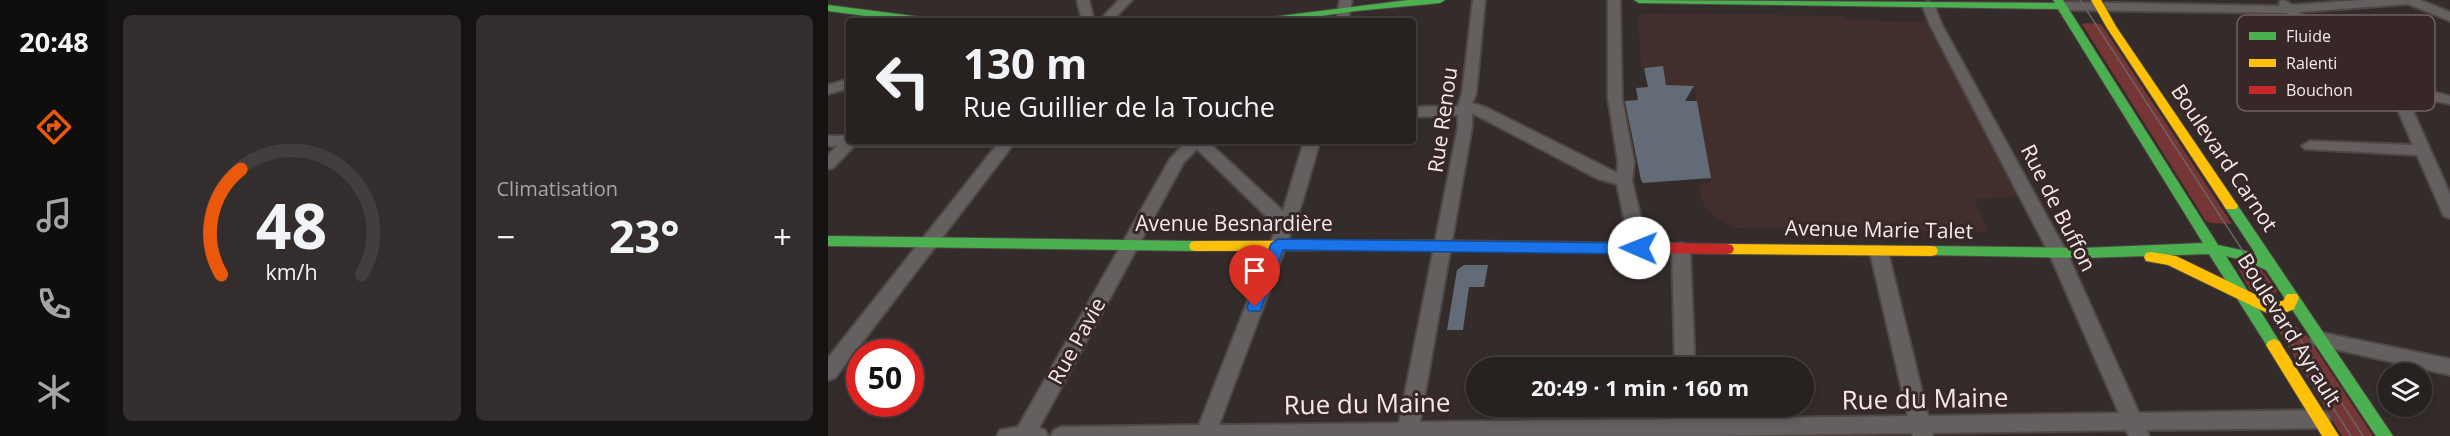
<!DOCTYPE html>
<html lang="fr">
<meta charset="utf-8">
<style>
:root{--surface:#272120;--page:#332e2d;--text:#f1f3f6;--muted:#a4a3a5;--line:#433e3e;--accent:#ea580c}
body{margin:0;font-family:"Open Sans",sans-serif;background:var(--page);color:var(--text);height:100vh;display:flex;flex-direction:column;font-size:22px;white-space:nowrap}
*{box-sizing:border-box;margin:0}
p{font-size:20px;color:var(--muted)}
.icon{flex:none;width:33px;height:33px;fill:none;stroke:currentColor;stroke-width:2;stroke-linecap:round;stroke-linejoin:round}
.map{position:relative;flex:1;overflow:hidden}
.drawer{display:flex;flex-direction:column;gap:15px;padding:15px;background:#151212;width:720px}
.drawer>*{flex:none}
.banner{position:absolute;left:18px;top:18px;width:570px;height:126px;border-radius:6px;box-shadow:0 3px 9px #0003,0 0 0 2px var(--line);background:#272120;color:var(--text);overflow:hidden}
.fabs{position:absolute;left:1550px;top:363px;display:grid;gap:12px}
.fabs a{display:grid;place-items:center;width:54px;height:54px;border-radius:50%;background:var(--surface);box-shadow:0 3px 9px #0003,0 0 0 2px var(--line);font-size:30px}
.speed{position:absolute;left:18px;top:339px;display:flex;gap:12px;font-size:30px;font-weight:700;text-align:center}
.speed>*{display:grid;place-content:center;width:78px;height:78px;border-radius:50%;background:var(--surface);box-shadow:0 3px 9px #0003,0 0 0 2px var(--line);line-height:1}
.speed .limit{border:9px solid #d22;background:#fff;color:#111}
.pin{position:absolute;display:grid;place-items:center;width:51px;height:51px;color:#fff;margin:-62px -26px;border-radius:50% 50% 50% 0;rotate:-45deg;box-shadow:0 0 6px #0007}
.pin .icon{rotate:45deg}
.me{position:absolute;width:66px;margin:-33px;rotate:271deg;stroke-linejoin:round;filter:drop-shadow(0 0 4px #0008)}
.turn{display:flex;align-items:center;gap:21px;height:126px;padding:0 18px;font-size:27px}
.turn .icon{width:78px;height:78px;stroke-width:2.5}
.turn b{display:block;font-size:42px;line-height:51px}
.big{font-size:45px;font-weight:700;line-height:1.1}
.drawer .card{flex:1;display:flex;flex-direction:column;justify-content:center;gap:9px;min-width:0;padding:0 21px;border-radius:9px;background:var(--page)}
.drawer .dial{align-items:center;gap:0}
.dial svg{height:156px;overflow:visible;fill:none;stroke:var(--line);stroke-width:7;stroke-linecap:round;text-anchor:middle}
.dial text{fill:var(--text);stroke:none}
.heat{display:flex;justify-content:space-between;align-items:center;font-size:33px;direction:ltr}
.drawer .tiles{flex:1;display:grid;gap:15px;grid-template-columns:repeat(2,1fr)}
.trip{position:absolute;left:638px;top:357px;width:348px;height:60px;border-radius:30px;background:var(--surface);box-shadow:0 3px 9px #0003,0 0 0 2px var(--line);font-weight:700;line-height:60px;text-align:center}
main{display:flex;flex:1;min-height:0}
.menu{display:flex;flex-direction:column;width:108px;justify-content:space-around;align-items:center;background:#100d0d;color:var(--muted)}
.menu .icon{width:42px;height:42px}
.menu .on{color:var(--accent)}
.menu b{font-size:27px;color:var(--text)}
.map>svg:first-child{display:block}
.built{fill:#422e2d}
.green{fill:#753635}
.building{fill:#626b76}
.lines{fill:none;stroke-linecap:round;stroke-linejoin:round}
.street-casing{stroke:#4e4745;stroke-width:4}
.fast-casing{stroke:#4e4745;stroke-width:2}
.slow-casing{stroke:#4e4745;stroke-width:2}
.jam-casing{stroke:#4e4745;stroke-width:2}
.street{fill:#646060;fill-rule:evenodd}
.fast{fill:#4caf50;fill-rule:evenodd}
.slow{fill:#ffc107;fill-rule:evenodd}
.jam{fill:#c62828;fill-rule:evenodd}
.tram{stroke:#696565;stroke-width:1.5}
.route{fill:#1a73e8;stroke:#114b97;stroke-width:1.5}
.labels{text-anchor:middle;stroke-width:6;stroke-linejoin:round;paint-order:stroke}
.street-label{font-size:21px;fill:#f3e9e8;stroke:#372827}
.near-street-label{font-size:26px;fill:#f3e9e8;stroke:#372827}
.key{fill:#372827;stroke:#6f6261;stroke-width:1.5}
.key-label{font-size:16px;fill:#f3e9e8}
</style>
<main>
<nav class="menu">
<b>20:48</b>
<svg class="icon on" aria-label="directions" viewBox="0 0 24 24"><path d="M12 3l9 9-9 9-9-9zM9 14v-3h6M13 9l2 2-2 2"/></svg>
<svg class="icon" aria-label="music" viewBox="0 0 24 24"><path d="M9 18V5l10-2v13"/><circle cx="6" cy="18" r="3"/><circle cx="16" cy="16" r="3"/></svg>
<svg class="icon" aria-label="phone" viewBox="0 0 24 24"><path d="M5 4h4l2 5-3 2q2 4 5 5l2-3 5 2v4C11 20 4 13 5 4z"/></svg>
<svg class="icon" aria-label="climate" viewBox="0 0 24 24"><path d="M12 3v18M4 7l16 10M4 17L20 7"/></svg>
</nav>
<section class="drawer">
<div class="tiles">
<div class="card dial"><svg viewBox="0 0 100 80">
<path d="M14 69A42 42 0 1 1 86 69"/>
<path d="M14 69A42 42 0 0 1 24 15" stroke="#ea580c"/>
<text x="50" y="56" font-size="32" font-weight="700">48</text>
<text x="50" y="72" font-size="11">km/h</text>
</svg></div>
<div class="card"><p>Climatisation</p>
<div class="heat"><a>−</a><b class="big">23°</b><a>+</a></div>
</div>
</div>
</section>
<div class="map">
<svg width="1622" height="436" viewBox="0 0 1622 436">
<rect width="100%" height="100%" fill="#342c2a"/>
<path class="built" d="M818,13L1016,16L1017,20L1098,22L1191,197L1146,199L1161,232L905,228L879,211L871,192L874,184L883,182L866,87H850V85L839,86L834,66L813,67L810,16Z"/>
<path class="green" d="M1259,23L1273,24L1404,224L1383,223L1378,221L1254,24Z
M1403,254L1434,270L1449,290L1447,295L1441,298L1421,289Z
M1443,315L1469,327L1472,333H1477L1545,436H1514L1443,318Z"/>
<path class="building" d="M835,66L838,85L866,86L857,101H869L883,178L815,183L813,180L797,101L810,100L808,88L820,87L816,68Z
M636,265H660L656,287H641L635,330H619L629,270Z"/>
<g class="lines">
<defs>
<path id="street" d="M249,0H261L266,21H254Z
M291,0H304L284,21H271Z
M512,0H524L520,21H508Z
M645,0H657L648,94L644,103L659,108L789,173L790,162L780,98V0H792L794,98L806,162L804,181L820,248L817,252L811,254L805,252L802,248L789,184L770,179L644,113V127L592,422L849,419V406H869V419L1080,416L1042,252L1045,248L1051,246L1057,248L1060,252L1100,416L1291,413L1221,253L1102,25L1094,5L1100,1L1106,5L1114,25L1239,253L1311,413L1493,410L1500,413L1503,419L1500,425L1493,428L1319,430L1321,436H1301L1298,430L1105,433V436H1085L1084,433L888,436H223L226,430L233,427L371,425L451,221L440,218L369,149L356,162L211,428L217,430L220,436H169L172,430L190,427L342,159L354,146H184L7,378L0,380V358L168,146H26L5,168L0,169V155L9,146H0V136H21V141H379L455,211L476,141H492L474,203L391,425L571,423L630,127V115L585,117V107L630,106L634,94Z
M1456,0L1464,5L1534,0H1592L1622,12V21L1580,4L1471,12L1552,79L1622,96V104L1578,95L1622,194V218L1616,216L1614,212L1589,155L1477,149L1474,146L1482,141L1585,145L1562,92L1542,85L1458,13L1234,10L1228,6L1234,2L1451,6L1452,1Z
M21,79V88L0,94V85Z
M853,243L859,245L862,249L867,368H847L844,249L847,245Z
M1491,332L1622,359V375L1484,344L1482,339L1484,334Z"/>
<path id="fast" d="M580,0H617L612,3L528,11L458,21H431L436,18Z
M806,0L1227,3L1225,0H1235L1390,245L1427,253L1396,206L1398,203H1408L1565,436H1548L1438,270L1418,261L1398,256L1451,341L1454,345L1451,349L1446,351L1441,349L1381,254L1255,258L1098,255L1096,251L1098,247L1103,246L1255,248L1375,243L1230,9L811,3Z
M0,5L101,18L106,21H76L0,11Z
M0,236L368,241L373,242L375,246L373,250L368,251L0,246Z"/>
<path id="slow" d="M1263,0H1273L1289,28L1408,203L1410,206L1408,209H1398L1279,28Z
M609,240L614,241L616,245L614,249L609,250L368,251L363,250L361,246L363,242L368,241Z
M899,244L1103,246L1108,247L1110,251L1108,255L1103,256L899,254L894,253L892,249L894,245Z
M1323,252L1348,256L1443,302L1455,301L1459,294H1469L1471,298L1466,309L1452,315L1441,314L1340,265L1318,261L1316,257L1318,253Z
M1446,339L1451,341L1511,436H1494L1438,345L1441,341Z"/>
<path id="jam" d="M609,240L899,244L904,245L906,249L904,253L899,254L609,250L604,249L602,245L604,241Z"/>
</defs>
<use href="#street" class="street-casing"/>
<use href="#fast" class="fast-casing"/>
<use href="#slow" class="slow-casing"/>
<use href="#jam" class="jam-casing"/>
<use href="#street" class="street"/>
<use href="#fast" class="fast"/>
<use href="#slow" class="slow"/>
<use href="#jam" class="jam"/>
<path class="tram" d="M1252,0L1535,436
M1461,339L1523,436"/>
</g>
<path class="route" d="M450,239L811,243L818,248L811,254L455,250L432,311H421L419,307L443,244Z"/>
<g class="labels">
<g class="street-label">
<text transform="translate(615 120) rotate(-82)" y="7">Rue Renou</text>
<text transform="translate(1396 158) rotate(56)" y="7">Boulevard Carnot</text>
<text transform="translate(1230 208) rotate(63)" y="7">Rue de Buffon</text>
<text x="406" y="231">Avenue Besnardière</text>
<text transform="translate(1051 230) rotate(1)" y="7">Avenue Marie Talet</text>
<text transform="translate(1461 330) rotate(58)" y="7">Boulevard Ayrault</text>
<text transform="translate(249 341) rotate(-61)" y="7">Rue Pavie</text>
</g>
<g class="near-street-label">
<text transform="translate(1097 399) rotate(-1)" y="9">Rue du Maine</text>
<text transform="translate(539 404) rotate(-1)" y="9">Rue du Maine</text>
</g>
</g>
<rect x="1409" y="15" width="198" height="96" rx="9" class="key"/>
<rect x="1421" y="32" width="27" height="8" fill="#4caf50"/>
<rect x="1421" y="59" width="27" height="8" fill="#ffc107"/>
<rect x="1421" y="86" width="27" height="8" fill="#c62828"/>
<g class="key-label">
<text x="1458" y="42">Fluide</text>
<text x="1458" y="69">Ralenti</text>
<text x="1458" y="96">Bouchon</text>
</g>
</svg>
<div class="fabs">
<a><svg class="icon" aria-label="layers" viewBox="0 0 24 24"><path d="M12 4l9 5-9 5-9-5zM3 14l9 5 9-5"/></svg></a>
</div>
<div class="speed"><div class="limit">50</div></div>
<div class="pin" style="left:427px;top:307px;background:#d93025"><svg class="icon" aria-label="arrive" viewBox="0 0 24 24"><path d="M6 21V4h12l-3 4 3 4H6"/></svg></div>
<svg class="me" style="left:811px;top:248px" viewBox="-20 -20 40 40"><circle r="19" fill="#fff"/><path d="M0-13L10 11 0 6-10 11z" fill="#1a73e8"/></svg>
<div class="trip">20:49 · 1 min · 160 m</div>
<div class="banner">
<div class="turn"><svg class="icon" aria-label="left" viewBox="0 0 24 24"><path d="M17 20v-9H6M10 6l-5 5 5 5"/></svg><div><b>130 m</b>Rue Guillier de la Touche</div></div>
</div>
</div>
</main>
